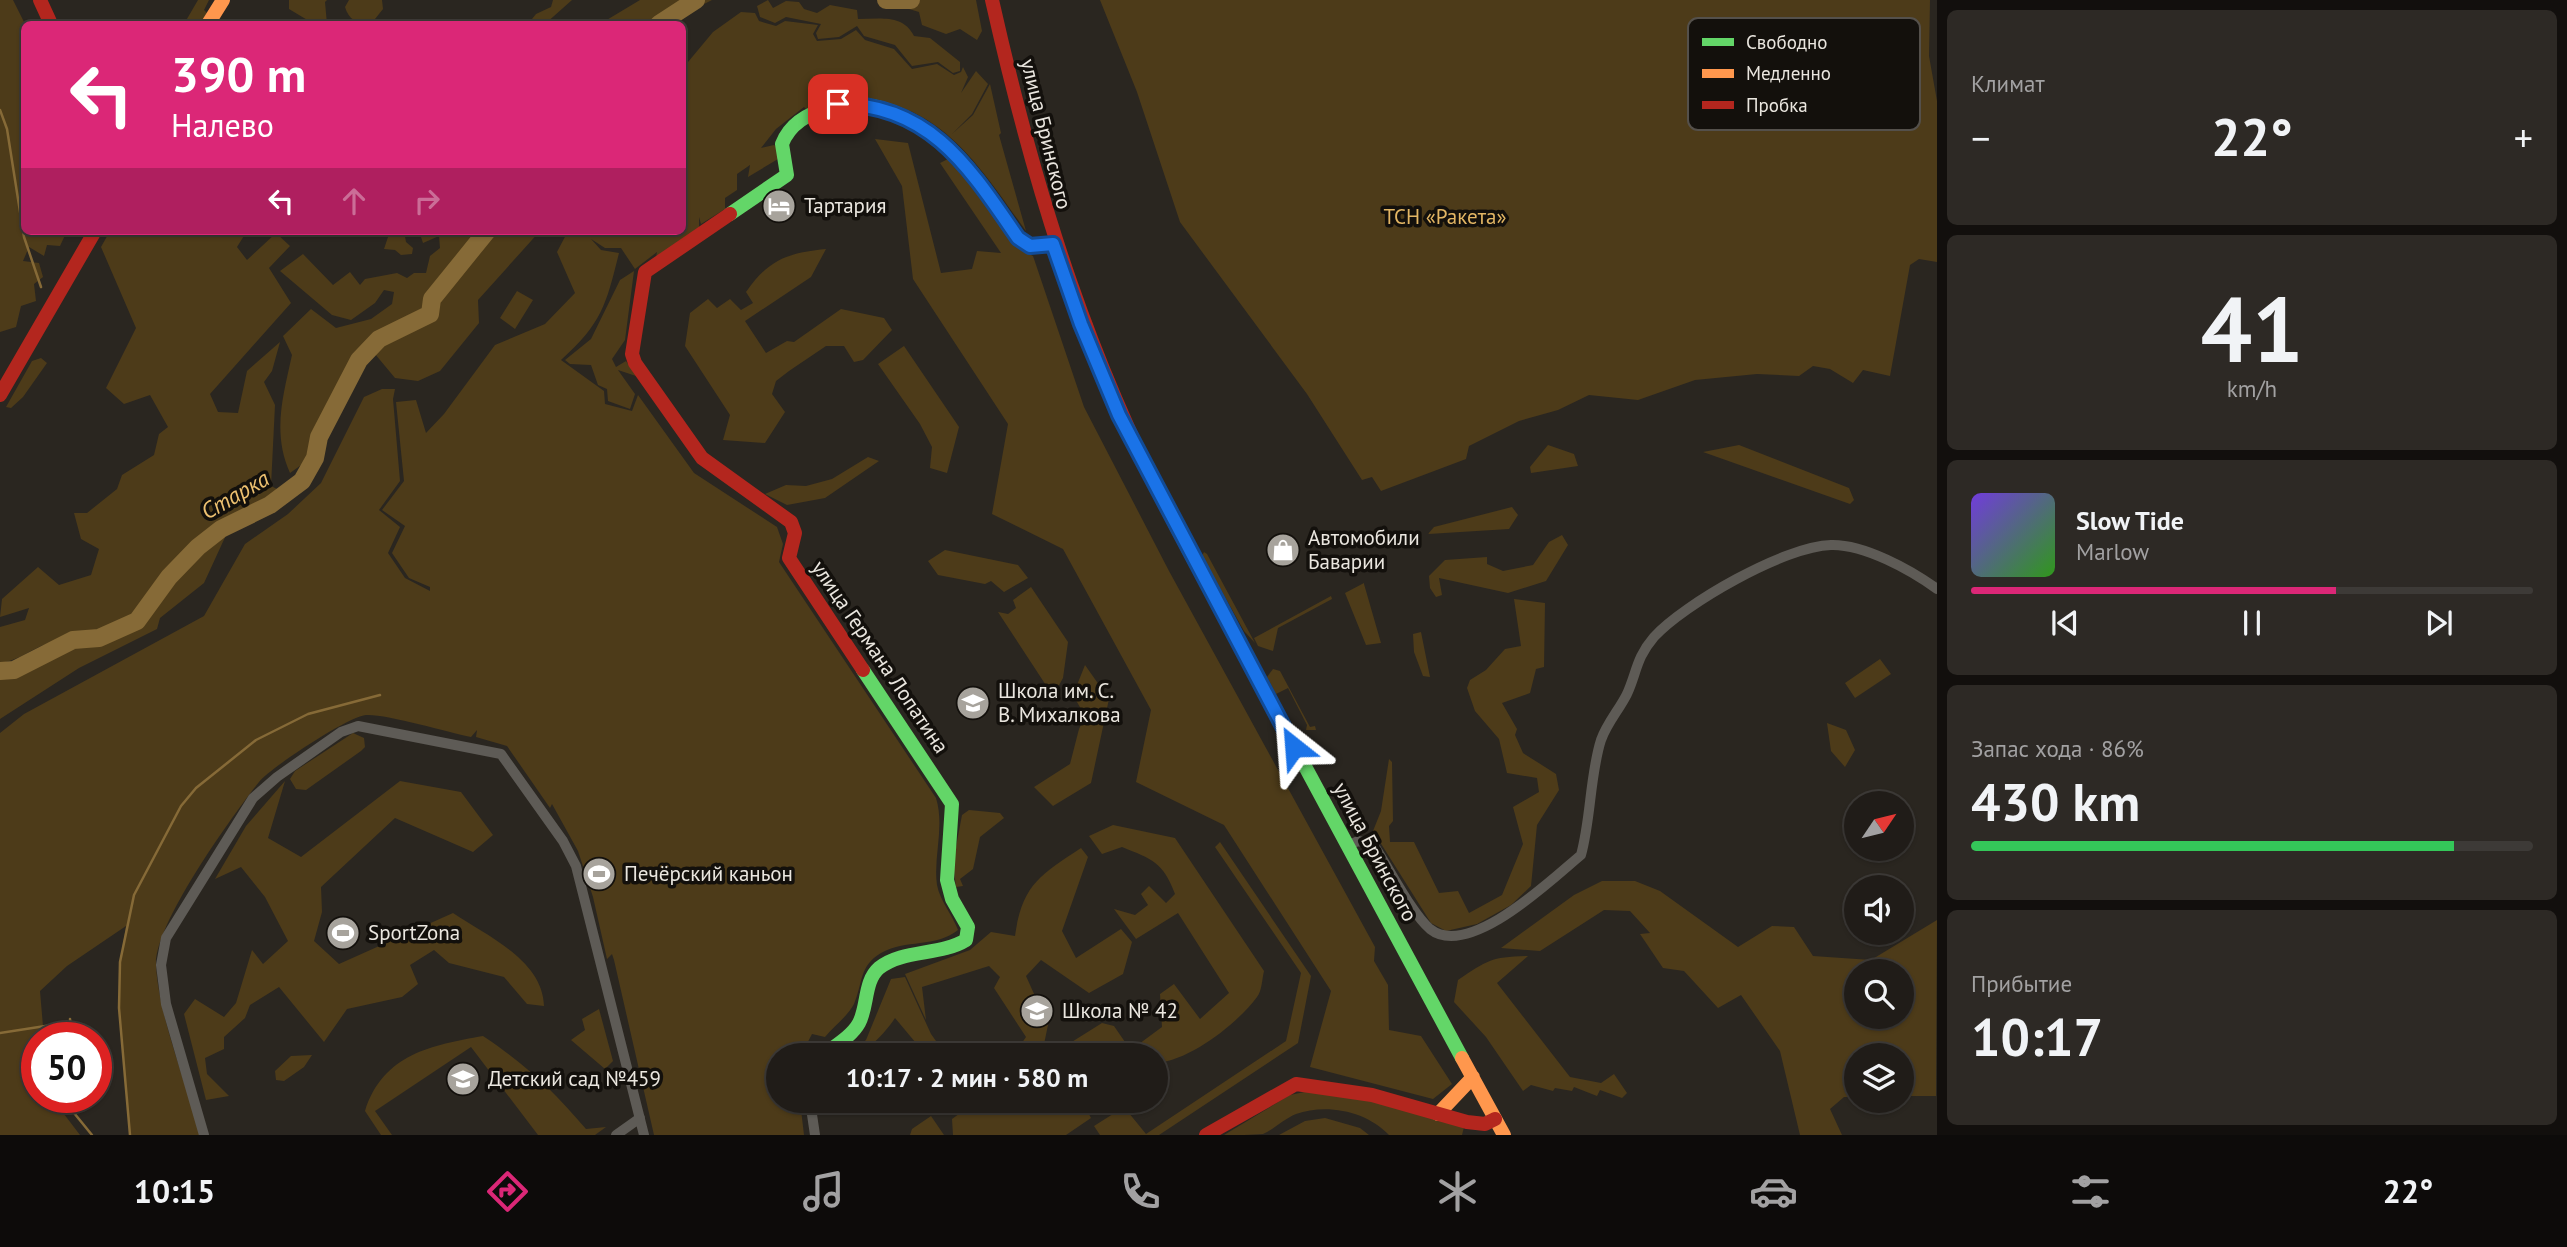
<!DOCTYPE html>
<html lang="ru">
<meta charset="utf-8">
<style>
:root{--surface:#201c18;--page:#2d2925;--text:#f1f3f6;--muted:#a2a1a2;--line:#3d3a37;--accent:#db2777}
body{margin:0;font-family:"PT Sans",sans-serif;background:var(--page);color:var(--text);height:100vh;display:flex;flex-direction:column;font-size:26px;white-space:nowrap}
*{box-sizing:border-box;margin:0}
p{font-size:23px;color:var(--muted)}
.icon{flex:none;width:38px;height:38px;fill:none;stroke:currentColor;stroke-width:2;stroke-linecap:round;stroke-linejoin:round}
.map{position:relative;flex:1;overflow:hidden}
.drawer{display:flex;flex-direction:column;gap:10px;padding:10px;background:#120f0d;width:630px}
.drawer>*{flex:none}
.top-card{position:absolute;left:21px;top:21px;width:665px;height:214px;border-radius:10px;box-shadow:0 2px 5px #0004,0 0 0 2px var(--line);background:#db2777;color:#fff;overflow:hidden}
.needle{width:46px;rotate:55deg}
.fabs{position:absolute;left:1844px;top:791px;display:grid;gap:14px}
.fabs a{display:grid;place-items:center;width:70px;height:70px;border-radius:50%;background:var(--surface);box-shadow:0 2px 5px #0004,0 0 0 2px var(--line);font-size:35px}
.speed{position:absolute;left:21px;top:1022px;display:flex;gap:14px;font-size:35px;font-weight:700;text-align:center}
.speed>*{display:grid;place-content:center;width:91px;height:91px;border-radius:50%;background:var(--surface);box-shadow:0 2px 5px #0004,0 0 0 2px var(--line);line-height:1}
.speed .limit{border:10px solid #d22;background:#fff;color:#111}
.pin{position:absolute;display:grid;place-items:center;width:60px;height:60px;color:#fff;margin:-30px;border-radius:14px;box-shadow:0 4px 10px #0006}
.me{position:absolute;width:77px;margin:-38px;rotate:332deg;stroke-linejoin:round;filter:drop-shadow(0 0 5px #0008)}
.turn{display:flex;align-items:center;gap:24px;height:147px;padding:0 35px;font-size:32px}
.turn .icon{width:91px;height:91px;stroke-width:2.5}
.turn b{display:block;font-size:49px;line-height:60px}
.lanes{display:flex;align-items:center;height:66px;padding:0 35px;background:#0003;justify-content:center;gap:35px;direction:ltr}
.lanes .off{opacity:.35}
.big{font-size:52px;font-weight:700;line-height:1.1}
.drawer .tile{flex:1;display:flex;flex-direction:column;justify-content:center;gap:10px;min-width:0;padding:0 24px;border-radius:10px;background:var(--page)}
.drawer .dial{align-items:center;gap:0}
.dial b{font-size:91px;line-height:1}
.song{display:flex;align-items:center;gap:21px}
.cover{width:84px;height:84px;border-radius:10px;background:linear-gradient(135deg,hsl(260 70% 55%),hsl(110 70% 35%))}
.played{height:7px;border-radius:4px;background:linear-gradient(90deg,var(--accent) 65%,var(--line) 65%)}
.keys{display:flex;justify-content:space-around;direction:ltr}
.heat{display:flex;justify-content:space-between;align-items:center;font-size:38px;direction:ltr}
.charge{height:10px;border-radius:5px;background:linear-gradient(90deg,#34c759 86%,var(--line) 0)}
.trip{position:absolute;left:766px;top:1043px;width:402px;height:70px;border-radius:35px;background:var(--surface);box-shadow:0 2px 5px #0004,0 0 0 2px var(--line);font-weight:700;line-height:70px;text-align:center}
.dock{display:flex;height:112px;justify-content:space-around;align-items:center;background:#0d0b0a;color:var(--muted)}
.dock .icon{width:49px;height:49px}
.dock .on{color:var(--accent)}
.dock b{font-size:32px;color:var(--text)}
main{display:flex;flex:1;min-height:0}
.map>svg:first-child{display:block}
.green{fill:#4d3b19;fill-rule:evenodd}
.lines{fill:none;stroke-linecap:round;stroke-linejoin:round}
.stream{stroke:#866a37;stroke-width:2.5}
.river{stroke:#866a37;stroke-width:18}
.street{stroke:#5e5b56;stroke-width:10}
.fast{stroke:#63d668;stroke-width:14}
.slow{stroke:#ff974d;stroke-width:14}
.jam{stroke:#b3261e;stroke-width:14}
.route-casing{stroke:#114b97;stroke-width:18}
.route{stroke:#1a73e8;stroke-width:12}
.labels{text-anchor:middle;stroke-width:7;stroke-linejoin:round;paint-order:stroke}
.street-label{font-size:21px;fill:#eae6df;stroke:#13100c}
.poi-label{font-size:21px;fill:#eae6df;stroke:#13100c;text-anchor:start}
.park-label{font-size:21px;fill:#e3b664;stroke:#13100c}
.water-label{font-size:23px;font-style:italic;fill:#eec170;stroke:#13100c}
.key{fill:#13100c;stroke:#54504b;stroke-width:2}
.key-label{font-size:19px;fill:#eae6df}
</style>
<main>
<div class="map">
<svg width="1937" height="1135" viewBox="0 0 1937 1135">
<rect width="100%" height="100%" fill="#2a2620"/>
<path class="green" d="M0,0H13L25,24L24,231H67L60,246L47,245L44,256L29,247L23,261L39,263L43,277L34,284L36,301L21,306L16,327L0,332Z
M198,0H209L204,10L208,14L207,24H184Z
M289,0H327L325,2L327,24H314L289,9Z
M349,0H382L383,9L371,24C358,25 349,20 345,7Z
M553,0H572L545,24H528L536,14L551,7Z
M640,0H712L665,24H600Z
M768,0L773,8L786,1L799,2L804,9L817,13L830,5L857,10L858,19C880,19 903,14 914,36L930,38L960,62V71L953,73L938,62L912,66L895,45L864,36L857,26L839,37L818,39L816,33L821,24L786,17L775,23L760,17L757,6Z
M879,0H976L982,31L977,40L960,29L946,34L922,25L919,12Z
M1100,0H1930L1929,56L1937,101V262L1919,259L1910,265L1890,376L1863,370L1853,383L1830,369L1813,366L1799,376L1757,374L1695,380L1638,400L1589,395L1558,410L1519,421L1469,446L1466,459L1381,491L1372,477L1362,480L1307,394L1180,222L1137,92Z
M741,12L755,13L759,21L776,26L785,21L818,25L813,34L817,41L841,39L856,30L865,40L894,49L912,69L937,64L954,75L961,72L963,67L968,77L961,93L976,71L988,84L972,114L952,134L973,115L990,84L1001,133L999,135L1026,231C971,154 937,98 834,95L829,104L809,112L804,107L776,129L761,148L774,145L782,150L778,159L748,177L750,165L737,174V190L725,198V209L701,224L699,217V233L654,268L657,252L635,269L621,248H605L591,239L601,250L619,253C606,305 602,323 561,360L604,391L605,404L632,411L638,395L694,473L777,527L783,544L779,562L936,798C945,827 933,857 937,885C940,901 953,916 958,930C936,948 905,939 881,953C859,966 863,983 854,1004C848,1016 833,1027 825,1037L812,1034L801,1055H779V1101H800L804,1135H654L614,960L612,954L607,959L593,897L578,851L552,804L550,808L507,746L476,737L477,730L471,737C447,732 387,714 366,715C349,716 270,768 259,782C233,815 154,924 156,965C158,1013 187,1087 201,1135H130L119,1008L120,962L126,926L67,966L40,991L44,1038H37V1097H51L80,1135H0V733L24,714L204,616L245,544L288,514L321,483L364,397L382,389H395L393,399L400,481L379,510L400,527L388,553L405,578L430,591V587L409,578L392,553L405,526L382,510L404,481L396,402L416,400L426,433L444,414L495,345L545,324L575,293L557,252L568,231H682L683,68L713,32Z
M875,139L908,143L941,273L972,269L977,251L1001,253L940,163L950,158L1018,248L1033,256L1084,407L1169,571L1375,947L1374,961L1388,985L1389,1030L1421,1036L1452,1084L1433,1099L1310,1067L1331,991L1224,825L1136,782L1151,710L1063,549L992,514L1008,424L913,279L902,186Z
M110,231H247L237,247L247,260L276,233L290,246L269,268L291,303L210,394L218,412L238,413L247,371L280,342L272,371L264,382L275,405L271,486L283,492L247,512L227,533L204,583L160,618L157,629L79,668L0,719V676L12,674L76,644L101,642L138,625L148,612L141,611C112,635 74,633 41,646C26,653 16,661 0,663V627L25,620L29,608L0,617L2,599L38,567L59,585L91,575L99,549L81,539L74,513H87L117,489L122,475L154,455L159,434L168,427L150,395L124,404L106,388L136,328L101,247Z
M390,231H404L406,242L413,248L412,254L401,255L395,250L384,249Z
M426,231H540L478,300L479,323L440,371L418,381L395,378L375,354L351,382L311,458L290,473C272,433 283,396 292,355L283,336L311,309L336,328L371,319L392,304L394,292L384,290L375,303L351,320L332,315L280,271L303,254L333,285L350,272L360,285L365,279L397,273L407,278L414,273H426L430,256L440,248L439,236L423,243L421,237Z
M826,249L811,277L745,321L766,353L787,341L794,342L841,309L884,318L892,330L863,360L854,362L844,346H826L789,371L776,381L772,394L785,412L765,443L723,440L730,415L685,346L690,313L708,299L717,308L730,299L741,310L753,303L746,292C769,259 788,253 826,249Z
M634,271L625,340L612,359L616,367L626,361L636,376L618,370L635,394L630,409L608,401L607,389L598,385L591,365L570,364L565,360L591,339L620,280Z
M517,291L533,300L515,329L500,318Z
M904,346L959,427L947,473L930,468L932,447L920,424L878,364Z
M41,358L47,363L23,397L11,408L6,407L32,361Z
M1548,445L1574,454L1578,466L1531,473L1530,467Z
M1739,445L1849,488L1854,500L1850,504L1703,452Z
M868,457L879,461L825,498L787,505L765,494L786,485L806,486L832,479Z
M1512,507L1518,515L1509,529L1428,534L1434,527Z
M1562,535L1568,545L1546,581L1508,593L1439,578L1442,595L1436,597L1430,588L1429,576L1445,560L1487,557V564L1503,571L1533,565L1549,542Z
M945,550L1018,565L1028,578L1004,592L991,581L985,584L938,575L928,561Z
M1204,552L1207,554L1255,643L1244,631L1202,556Z
M1364,583V584L1381,643L1366,645L1345,593Z
M1031,587L1068,642L1063,678L1053,696L998,612L1008,614L1016,608L1013,600Z
M1331,596L1332,599L1278,628L1273,651L1258,646L1254,638Z
M1514,599L1545,603L1544,667L1536,669L1530,693L1502,703L1517,729L1515,735L1523,753L1556,774L1559,790L1537,825L1531,886L1511,905L1477,924L1446,931L1431,923L1373,831L1381,811L1389,759L1392,762L1393,821L1389,826L1390,842H1414L1439,893L1458,891L1469,913L1502,895L1523,844L1513,807L1539,792L1537,778L1507,773L1499,739L1475,711L1467,688L1470,680L1486,670L1505,649L1521,646Z
M1421,632L1430,677L1423,676L1414,652L1413,634Z
M1880,659L1891,674L1855,698L1845,683Z
M1085,665L1109,699L1091,783L1053,806L1034,787L1070,764L1079,729L1085,716L1073,695Z
M1273,669L1280,671L1310,727L1315,726L1316,730H1306L1307,725L1288,688L1276,694L1267,677Z
M1827,723L1846,730L1855,750L1845,767L1831,751Z
M353,733L364,738L365,747L361,751L306,790L296,789L290,779L295,771Z
M285,781L268,838L301,857L400,781L461,792L493,835L473,852L395,818L321,887L322,912L314,941L339,964L453,913C487,936 543,960 544,1006L527,1004L504,977L449,963L434,950L410,965L418,984L402,997L347,1009L324,1042L279,987L250,1005L245,1018L224,1037V1049L205,1058L207,1074L229,1096L206,1100L184,1014L195,999L224,1017L236,1003L252,950L263,964L288,941L265,897L241,867L215,879L246,826Z
M969,810L1000,813L1004,818L980,837L973,869L960,879L963,886L956,887L953,863L962,815Z
M1113,825L1175,838L1264,971C1262,979 1262,991 1257,997C1236,1025 1190,1060 1157,1063V1055H1124L1162,1027L1160,994L1174,984L1200,1019L1229,993L1178,913L1136,939L1114,909L1135,915L1148,905L1141,894L1149,886L1166,903L1175,894C1163,862 1152,859 1122,847L1102,854L1089,836Z
M1220,842L1311,976L1298,1043L1159,1135H1100L1094,1126L1124,1107L1146,1134L1286,1041L1301,973L1215,847Z
M1081,848L1088,857L1062,931L1076,958L1121,929L1132,942L1123,974L1089,993L1041,960L1026,976L1048,1025L1043,1049L1014,1054L1026,1037L994,988L1000,977L989,966L922,987L926,1020L905,974L970,950L991,932L1015,936C1022,885 1040,875 1081,848Z
M1602,881H1635L1660,891L1738,947L1772,926L1794,927L1813,956L1871,960L1937,920L1936,1096H1902V1055H1857V1097H1844L1830,1109L1842,1135H1800L1780,1051L1741,995L1718,1008L1684,971L1663,968L1640,934L1650,933L1630,911L1604,910L1540,951L1501,948L1574,895ZM1902,971V1017H1857V971Z
M1528,956L1497,983L1570,1077L1601,1083L1614,1074L1627,1093L1622,1098L1600,1090L1597,1096L1574,1087L1572,1091L1555,1088L1553,1091L1531,1085L1523,1091L1486,1037L1454,1002L1458,980C1488,960 1491,957 1528,956Z
M905,977L931,1034L946,1055H926L895,1018C885,1033 866,1055 847,1055L866,1040L891,979Z
M599,1009L613,1061L605,1069L571,1040L585,1030L582,1019Z
M1102,1023L1114,1026L1125,1042L1122,1055H1051Z
M483,1036C525,1064 553,1090 586,1129L606,1127L595,1135H538L471,1047L375,1111L392,1135H381L365,1111C383,1054 432,1045 483,1036Z
M312,1055L304,1067L284,1081L276,1080L275,1071L291,1056Z
M1314,1090L1371,1101L1464,1127L1462,1135H1389C1367,1111 1326,1103 1296,1114C1284,1119 1274,1129 1263,1134C1253,1135 1235,1135 1224,1135L1290,1095Z
M977,1101H1041L1053,1106L1061,1101H1082L1091,1118L1066,1135H953L952,1119Z
M931,1116L944,1135H910L912,1129Z
M1325,1118L1360,1128L1369,1135H1279L1305,1121Z"/>
<g class="lines">
<path class="stream" d="M0,110L7,129L24,237L41,287
M70,1019L72,1038
M0,1033L71,1022
M61,1097L92,1135
M130,1135L119,1008L120,962L134,895L181,806L196,788L256,740L308,714L380,695"/>
<path class="river" d="M886,0H911
M659,24L696,0
M0,671L14,670L73,640L99,638L137,621L169,577L198,547L221,529L270,505L302,481L315,458L319,437L359,360L379,339L430,314L432,299L487,231"/>
<path class="street" d="M1347,846L1358,841L1373,844C1388,866 1412,914 1430,929C1469,960 1552,879 1581,855C1591,819 1590,774 1601,740C1607,723 1619,710 1627,694C1637,672 1636,658 1654,637C1684,604 1785,546 1831,545C1864,544 1911,570 1937,589
M810,1101L815,1135
M204,1135L166,1004L161,965L166,938L253,798L277,777L341,732L358,726L501,754L563,841L576,866L644,1135
M616,1135L640,1118"/>
<path class="fast" d="M730,214L787,175L782,144C790,123 811,112 832,107C892,93 949,139 981,184C994,201 1003,223 1018,238C1028,248 1040,245 1053,244
M1188,549L1462,1058
M823,1055C835,1046 852,1036 859,1023C868,1006 864,981 879,968C903,949 940,956 966,940L968,927L952,899L947,880L952,804L863,670"/>
<path class="slow" d="M208,24L223,0
M1462,1058L1504,1135
M1438,1114L1473,1077"/>
<path class="jam" d="M40,0L51,24
M992,0C1037,200 1090,368 1188,549
M730,214L645,272L632,354L635,363L702,458L791,522L795,533L789,558L863,670
M0,395L95,231
M1206,1135L1296,1084L1372,1095L1467,1122L1485,1124L1495,1119"/>
</g>
<g class="lines">
<defs>
<path id="route" d="M838,104C931,104 971,170 1018,238L1030,246L1053,244L1081,324L1119,415L1294,747"/>
</defs>
<use href="#route" class="route-casing"/>
<use href="#route" class="route"/>
</g>
<defs>
<symbol id="hotel-disc" viewBox="-11 -11 22 22"><circle r="9.5" fill="#a7a39c" stroke="#13100c"/><path d="M-6-4.5h1.5V1H6V5H4.5V3h-9V5H-6ZM-4 0a1.8 1.8 0 1 1 3.6 0ZM.5 0V-2.5h3Q6-2.5 6 0Z" fill="#fff"/></symbol>
<symbol id="shop-disc" viewBox="-11 -11 22 22"><circle r="9.5" fill="#a7a39c" stroke="#13100c"/><path d="M-5-2.5h2.3a2.7 3.5 0 0 1 5.4 0H5L5.5 6h-11ZM-1.5-2.5h3a1.5 2.3 0 0 0-3 0Z" fill="#fff"/></symbol>
<symbol id="school-disc" viewBox="-11 -11 22 22"><circle r="9.5" fill="#a7a39c" stroke="#13100c"/><path d="M0-5L7-2L0 1L-7-2ZM-4 1L0 2.5L4 1V4Q0 6-4 4Z" fill="#fff"/></symbol>
<symbol id="stadium-disc" viewBox="-11 -11 22 22"><circle r="9.5" fill="#a7a39c" stroke="#13100c"/><path d="M0-5a6.5 5 0 1 0 0 10a6.5 5 0 1 0 0-10ZM-3.5-1.8h7v3.6h-7Z" fill="#fff"/></symbol>
</defs>
<g fill-rule="evenodd">
<use href="#hotel-disc" x="760" y="187" width="38" height="38"/>
<use href="#shop-disc" x="1264" y="531" width="38" height="38"/>
<use href="#school-disc" x="954" y="684" width="38" height="38"/>
<use href="#stadium-disc" x="580" y="855" width="38" height="38"/>
<use href="#stadium-disc" x="324" y="914" width="38" height="38"/>
<use href="#school-disc" x="1018" y="992" width="38" height="38"/>
<use href="#school-disc" x="444" y="1060" width="38" height="38"/>
</g>
<g class="labels">
<g class="street-label">
<text transform="translate(1046 134) rotate(76)" y="7">улица Бринского</text>
<text transform="translate(880 657) rotate(56)" y="7">улица Германа Лопатина</text>
<text transform="translate(1375 852) rotate(62)" y="7">улица Бринского</text>
</g>
<g class="poi-label">
<text x="804" y="213">Тартария</text>
<text x="1308" y="545">Автомобили<tspan x="1308" dy="24">Баварии</tspan></text>
<text x="998" y="698">Школа им. С.<tspan x="998" dy="24">В. Михалкова</tspan></text>
<text x="624" y="881">Печёрский каньон</text>
<text x="368" y="940">SportZona</text>
<text x="1062" y="1018">Школа № 42</text>
<text x="488" y="1086">Детский сад №459</text>
</g>
<g class="park-label">
<text x="1445" y="224">ТСН «Ракета»</text>
</g>
<g class="water-label">
<text transform="translate(235 495) rotate(-30)" y="8">Старка</text>
</g>
</g>
<rect x="1688" y="18" width="232" height="112" rx="10" class="key"/>
<rect x="1702" y="38" width="32" height="8" fill="#63d668"/>
<rect x="1702" y="69" width="32" height="9" fill="#ff974d"/>
<rect x="1702" y="101" width="32" height="8" fill="#b3261e"/>
<g class="key-label">
<text x="1746" y="49">Свободно</text>
<text x="1746" y="80">Медленно</text>
<text x="1746" y="112">Пробка</text>
</g>
</svg>
<div class="fabs">
<a><svg class="needle" viewBox="-14 -14 28 28"><path d="M0-13l5 13h-10z" fill="#e53935"/><path d="M0 13l5-13h-10z" fill="#a2a1a2"/></svg></a>
<a><svg class="icon" aria-label="sound" viewBox="0 0 24 24"><path d="M4 9h4l5-4v14l-5-4H4zM17 9q2 3 0 6"/></svg></a>
<a><svg class="icon" aria-label="search" viewBox="0 0 24 24"><circle cx="10" cy="10" r="6"/><path d="M15 15l6 6"/></svg></a>
<a><svg class="icon" aria-label="layers" viewBox="0 0 24 24"><path d="M12 4l9 5-9 5-9-5zM3 14l9 5 9-5"/></svg></a>
</div>
<div class="speed"><div class="limit">50</div></div>
<div class="pin" style="left:838px;top:104px;background:#d93025"><svg class="icon" aria-label="arrive" viewBox="0 0 24 24"><path d="M6 21V4h12l-3 4 3 4H6"/></svg></div>
<svg class="me" style="left:1294px;top:747px" viewBox="-20 -20 40 40"><path d="M0-17L14 15 0 8-14 15z" fill="#1a73e8" stroke="#fff" stroke-width="4"/></svg>
<div class="trip">10:17 · 2 мин · 580 m</div>
<div class="top-card">
<div class="turn"><svg class="icon" aria-label="left" viewBox="0 0 24 24"><path d="M17 20v-9H6M10 6l-5 5 5 5"/></svg><div><b>390 m</b>Налево</div></div>
<div class="lanes"><svg class="icon" aria-label="left" viewBox="0 0 24 24"><path d="M17 20v-9H6M10 6l-5 5 5 5"/></svg><svg class="icon off" aria-label="ahead" viewBox="0 0 24 24"><path d="M12 20V5M6 11l6-6 6 6"/></svg><svg class="icon off" aria-label="right" viewBox="0 0 24 24"><path d="M7 20v-9h11M14 6l5 5-5 5"/></svg></div>
</div>
</div>
<section class="drawer">
<div class="tile"><p>Климат</p>
<div class="heat"><a>−</a><b class="big">22°</b><a>+</a></div>
</div>
<div class="tile dial"><b>41</b><p>km/h</p></div>
<div class="tile">
<div class="song"><i class="cover"></i><div><b>Slow Tide</b><p>Marlow</p></div></div>
<div class="played"></div>
<div class="keys"><svg class="icon" aria-label="previous" viewBox="0 0 24 24"><path d="M18 5L8 12l10 7zM5 5v14"/></svg><svg class="icon" aria-label="pause" viewBox="0 0 24 24"><path d="M8 5v14M16 5v14"/></svg><svg class="icon" aria-label="next" viewBox="0 0 24 24"><path d="M6 5l10 7-10 7zM19 5v14"/></svg></div>
</div>
<div class="tile"><p>Запас хода · 86%</p><b class="big">430 km</b><div class="charge"></div></div>
<div class="tile"><p>Прибытие</p><b class="big">10:17</b></div>
</section>
</main>
<nav class="dock">
<b>10:15</b>
<svg class="icon on" aria-label="directions" viewBox="0 0 24 24"><path d="M12 3l9 9-9 9-9-9zM9 14v-3h6M13 9l2 2-2 2"/></svg>
<svg class="icon" aria-label="music" viewBox="0 0 24 24"><path d="M9 18V5l10-2v13"/><circle cx="6" cy="18" r="3"/><circle cx="16" cy="16" r="3"/></svg>
<svg class="icon" aria-label="phone" viewBox="0 0 24 24"><path d="M5 4h4l2 5-3 2q2 4 5 5l2-3 5 2v4C11 20 4 13 5 4z"/></svg>
<svg class="icon" aria-label="climate" viewBox="0 0 24 24"><path d="M12 3v18M4 7l16 10M4 17L20 7"/></svg>
<svg class="icon" aria-label="car" viewBox="0 0 24 24"><path d="M5 17H2v-5l4-1 3-4h7l3 4 3 1v5h-3M9 17h6M6 11h13"/><circle cx="7" cy="17" r="2"/><circle cx="17" cy="17" r="2"/></svg>
<svg class="icon" aria-label="filters" viewBox="0 0 24 24"><path d="M4 7h16M4 17h16"/><circle cx="9" cy="7" r="2"/><circle cx="15" cy="17" r="2"/></svg>
<b>22°</b>
</nav>
